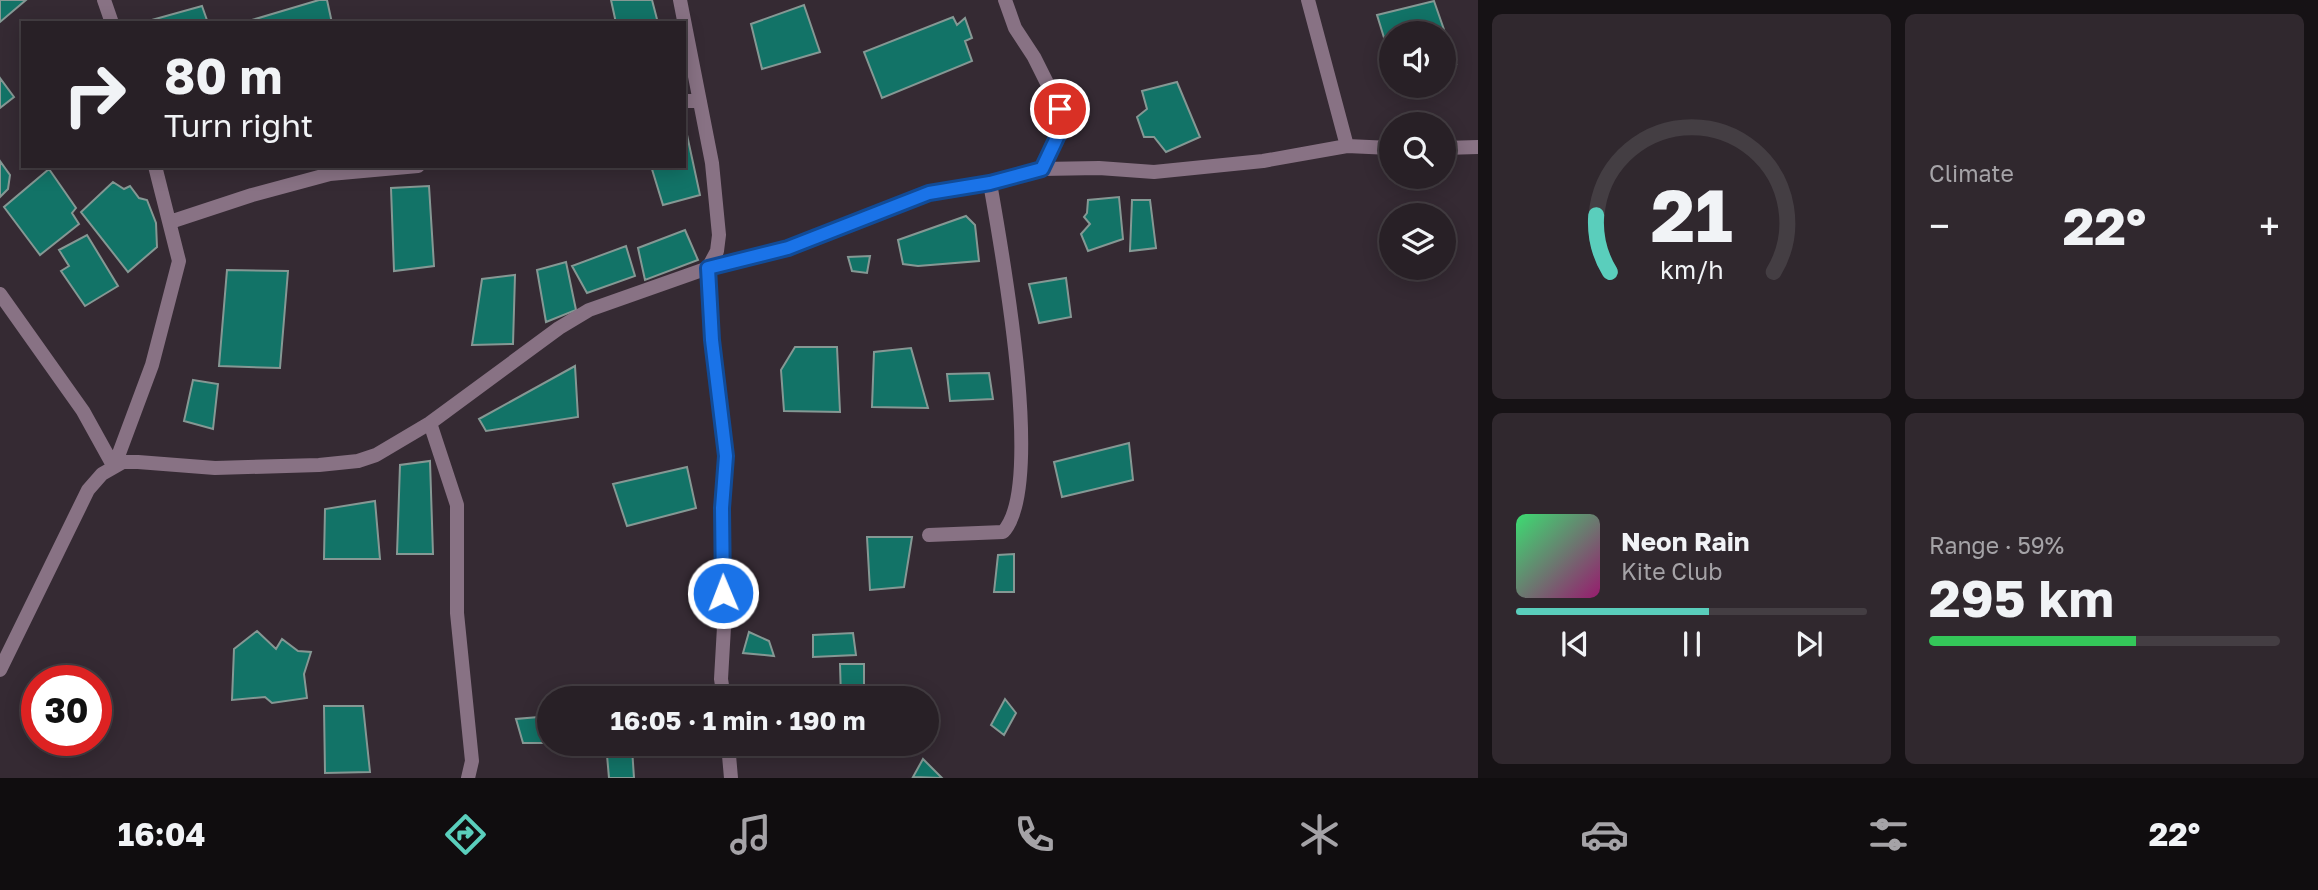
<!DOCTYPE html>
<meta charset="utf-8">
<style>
:root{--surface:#282026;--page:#30282e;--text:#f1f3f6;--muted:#a5a3a7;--line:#443e43;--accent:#5acebc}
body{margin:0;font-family:"Golos Text",sans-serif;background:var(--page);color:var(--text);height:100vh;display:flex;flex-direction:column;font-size:26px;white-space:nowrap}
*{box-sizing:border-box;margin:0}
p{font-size:23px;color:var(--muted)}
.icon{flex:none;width:38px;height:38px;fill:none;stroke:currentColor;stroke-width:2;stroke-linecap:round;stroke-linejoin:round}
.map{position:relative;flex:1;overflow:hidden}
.sheet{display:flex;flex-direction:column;gap:14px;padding:14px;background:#161215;width:840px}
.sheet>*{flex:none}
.top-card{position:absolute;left:21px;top:21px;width:665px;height:147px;border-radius:0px;box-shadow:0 4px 18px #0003,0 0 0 2px var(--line);background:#282026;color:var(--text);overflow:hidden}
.fabs{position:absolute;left:1379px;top:21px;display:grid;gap:14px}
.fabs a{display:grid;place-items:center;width:77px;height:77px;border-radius:50%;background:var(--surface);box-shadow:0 4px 18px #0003,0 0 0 2px var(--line);font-size:35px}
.speed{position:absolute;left:21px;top:665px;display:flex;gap:14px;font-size:35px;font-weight:700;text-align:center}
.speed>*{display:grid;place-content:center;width:91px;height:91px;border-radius:50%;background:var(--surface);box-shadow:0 4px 18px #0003,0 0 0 2px var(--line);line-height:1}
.speed .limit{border:10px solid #d22;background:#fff;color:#111}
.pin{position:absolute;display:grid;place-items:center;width:60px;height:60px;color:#fff;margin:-30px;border:4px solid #fff;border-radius:50%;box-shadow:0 2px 7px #0007}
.me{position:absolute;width:77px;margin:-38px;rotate:359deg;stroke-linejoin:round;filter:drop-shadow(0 0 5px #0008)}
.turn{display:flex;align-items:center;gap:24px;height:147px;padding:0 28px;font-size:32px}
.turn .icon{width:91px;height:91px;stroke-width:2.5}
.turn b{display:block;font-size:49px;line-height:60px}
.big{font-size:52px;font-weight:700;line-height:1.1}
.sheet .tile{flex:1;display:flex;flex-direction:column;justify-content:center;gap:10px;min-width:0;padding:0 24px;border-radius:10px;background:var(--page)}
.sheet .dial{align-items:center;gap:0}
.dial svg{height:182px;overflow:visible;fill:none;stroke:var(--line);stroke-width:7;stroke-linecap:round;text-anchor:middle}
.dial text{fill:var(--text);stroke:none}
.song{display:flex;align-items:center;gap:21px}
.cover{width:84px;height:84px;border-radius:10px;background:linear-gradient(135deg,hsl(140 70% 55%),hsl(320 70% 35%))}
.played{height:7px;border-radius:4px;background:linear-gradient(90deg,var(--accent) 55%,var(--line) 55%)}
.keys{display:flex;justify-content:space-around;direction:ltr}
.heat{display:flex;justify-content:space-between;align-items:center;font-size:38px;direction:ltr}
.charge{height:10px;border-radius:5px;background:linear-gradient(90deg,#34c759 59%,var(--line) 0)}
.sheet .tiles{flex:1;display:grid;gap:14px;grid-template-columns:repeat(2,1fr)}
.trip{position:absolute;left:537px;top:686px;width:402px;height:70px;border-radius:35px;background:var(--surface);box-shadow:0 4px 18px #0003,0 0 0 2px var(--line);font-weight:700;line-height:70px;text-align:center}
.tabs{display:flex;height:112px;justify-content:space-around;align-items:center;background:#100d0f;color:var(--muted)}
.tabs .icon{width:49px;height:49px}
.tabs .current{color:var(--accent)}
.tabs b{font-size:32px;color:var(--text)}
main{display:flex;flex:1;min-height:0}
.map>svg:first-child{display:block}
.building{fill:#127367;stroke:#859894;stroke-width:2}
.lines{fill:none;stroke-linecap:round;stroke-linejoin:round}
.minor{stroke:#887284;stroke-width:14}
.route-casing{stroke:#114b97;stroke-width:18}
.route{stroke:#1a73e8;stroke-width:12}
</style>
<main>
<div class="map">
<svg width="1478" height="778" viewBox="0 0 1478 778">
<rect width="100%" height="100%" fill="#352a33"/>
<path class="building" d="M0,0H26L0,22Z
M319,0H327L332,23H253L252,20Z
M611,0H652L658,23H616Z
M1434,1L1456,64L1444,63V33H1391L1390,57L1377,15Z
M804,5L820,52L762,69L751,24Z
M202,6L208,23H148V21Z
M953,17L957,25L965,18L972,38L965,41L972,61L882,98L864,52Z
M0,78L14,97L0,108Z
M1177,82L1200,137L1166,152L1154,137H1144L1137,117L1147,109L1142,91Z
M684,121L700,195L663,205L651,166H684Z
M0,161L10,175L8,189L0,197Z
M49,169L76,208L72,213L79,224L40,255L4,207Z
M113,182L124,189L130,186L139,198L147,200L156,223L157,247L128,272L81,212Z
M429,186L434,266L394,271L391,188Z
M1119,197L1123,239L1088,251L1081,234L1090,224L1084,217L1087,213L1088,200Z
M1132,200H1150L1156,248L1130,251Z
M966,216L975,225L979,261L918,266L903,264L898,240Z
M685,230L698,260L645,280L638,248Z
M87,235L118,286L85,306L61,271L69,266L59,250Z
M626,246L635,276L587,293L572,266Z
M870,256L867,273L852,271L848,257Z
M566,262L576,310L546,322L537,270Z
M227,270L288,271L280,368L219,366Z
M515,275L513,344L472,345L482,279Z
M1066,278L1071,317L1039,323L1029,284Z
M795,347H837L840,412L784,411L781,370Z
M911,348L928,408L872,407L874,352Z
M575,366L578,417L486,431L479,419Z
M989,373L993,399L950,401L947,374Z
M193,380L218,384L213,429L184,421Z
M1129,443L1133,480L1062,497L1054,462Z
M430,461L433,554H397L400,465Z
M687,467L696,508L627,526L613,484Z
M375,501L380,559H324L325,509Z
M867,537H912L904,587L870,590Z
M1014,554V592H994L998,555Z
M257,631L276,649L282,639L298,651L311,652L304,674L307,698L272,703L265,697L232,700L234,649Z
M749,632L769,641L774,656L743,653Z
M853,633L856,655L813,657V635Z
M840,664H864V698H841Z
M1005,699L1016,713L1004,735L991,725Z
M324,706H363L370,772L325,773Z
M550,716V743H523L516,719Z
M606,744L632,748L634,778H609Z
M923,759L942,778L913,777Z"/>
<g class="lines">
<path class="minor" d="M104,0L112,23
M680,0L712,163L719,235L717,251L708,268L712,340L726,456L722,508L724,627L721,679L724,698
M1005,0L1015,28L1034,57L1060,109L1061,129L1042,169
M1308,0L1347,146
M684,101H700
M1444,148L1478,147
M170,222L252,195L330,174L418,166
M0,294L83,411L114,467
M430,423L457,505V613L472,761L468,778
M114,467L152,365L179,261L155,166
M929,535L1003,532C1046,487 1001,247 990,183
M0,670L88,490L102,474L123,462H138L215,468L319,465L358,461L376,455L430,423L559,328L589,310L708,268L788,248L929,193L990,183L1042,169L1099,168L1154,172L1263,161L1347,146L1391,148
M728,744L731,778"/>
</g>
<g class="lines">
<defs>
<path id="route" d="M723,593L722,508L726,456L712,340L708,268L788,248L929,193L990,183L1042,169L1061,129L1060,109"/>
</defs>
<use href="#route" class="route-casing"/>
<use href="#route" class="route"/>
</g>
</svg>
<div class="fabs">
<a><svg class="icon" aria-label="sound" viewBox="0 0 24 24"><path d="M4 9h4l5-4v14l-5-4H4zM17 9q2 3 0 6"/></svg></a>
<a><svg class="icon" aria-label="search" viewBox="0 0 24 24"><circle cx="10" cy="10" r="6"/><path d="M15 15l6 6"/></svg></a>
<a><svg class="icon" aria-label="layers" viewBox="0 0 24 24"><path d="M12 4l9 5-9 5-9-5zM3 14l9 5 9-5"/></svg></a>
</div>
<div class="speed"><div class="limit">30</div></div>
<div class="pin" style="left:1060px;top:109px;background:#d93025"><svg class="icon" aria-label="arrive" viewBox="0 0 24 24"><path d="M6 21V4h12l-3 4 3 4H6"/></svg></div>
<svg class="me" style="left:723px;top:593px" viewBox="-20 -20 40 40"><circle r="17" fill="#1a73e8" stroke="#fff" stroke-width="3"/><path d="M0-11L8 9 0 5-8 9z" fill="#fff"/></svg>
<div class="trip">16:05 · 1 min · 190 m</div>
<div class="top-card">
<div class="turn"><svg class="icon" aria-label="right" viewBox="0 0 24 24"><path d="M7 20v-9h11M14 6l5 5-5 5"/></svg><div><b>80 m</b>Turn right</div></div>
</div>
</div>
<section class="sheet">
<div class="tiles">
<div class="tile dial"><svg viewBox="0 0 100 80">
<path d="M14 69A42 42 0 1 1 86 69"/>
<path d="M14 69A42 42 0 0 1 8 44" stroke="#5acebc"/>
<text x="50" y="56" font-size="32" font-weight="700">21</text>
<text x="50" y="72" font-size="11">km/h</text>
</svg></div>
<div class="tile"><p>Climate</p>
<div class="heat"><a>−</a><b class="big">22°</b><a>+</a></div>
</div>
<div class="tile">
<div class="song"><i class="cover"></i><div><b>Neon Rain</b><p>Kite Club</p></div></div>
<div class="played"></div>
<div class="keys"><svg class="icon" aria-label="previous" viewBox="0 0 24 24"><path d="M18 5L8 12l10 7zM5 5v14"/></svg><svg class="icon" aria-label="pause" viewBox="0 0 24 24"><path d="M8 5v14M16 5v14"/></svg><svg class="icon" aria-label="next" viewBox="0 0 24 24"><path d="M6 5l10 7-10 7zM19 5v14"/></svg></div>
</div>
<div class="tile"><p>Range · 59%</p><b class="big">295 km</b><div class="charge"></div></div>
</div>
</section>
</main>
<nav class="tabs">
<b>16:04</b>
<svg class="icon current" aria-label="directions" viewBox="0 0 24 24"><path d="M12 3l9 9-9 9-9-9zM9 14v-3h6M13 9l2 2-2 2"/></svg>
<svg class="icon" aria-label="music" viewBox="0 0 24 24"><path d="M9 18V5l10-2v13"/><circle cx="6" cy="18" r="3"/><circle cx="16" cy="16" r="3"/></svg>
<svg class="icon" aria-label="phone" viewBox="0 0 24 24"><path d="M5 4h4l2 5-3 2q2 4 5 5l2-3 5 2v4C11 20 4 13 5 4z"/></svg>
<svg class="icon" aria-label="climate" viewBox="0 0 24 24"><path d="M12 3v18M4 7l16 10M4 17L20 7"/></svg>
<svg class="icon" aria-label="car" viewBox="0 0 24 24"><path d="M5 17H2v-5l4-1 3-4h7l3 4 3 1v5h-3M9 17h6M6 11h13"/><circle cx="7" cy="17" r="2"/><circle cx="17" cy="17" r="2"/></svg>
<svg class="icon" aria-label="filters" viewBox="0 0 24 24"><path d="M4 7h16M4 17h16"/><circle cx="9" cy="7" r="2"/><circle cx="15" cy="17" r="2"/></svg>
<b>22°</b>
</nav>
